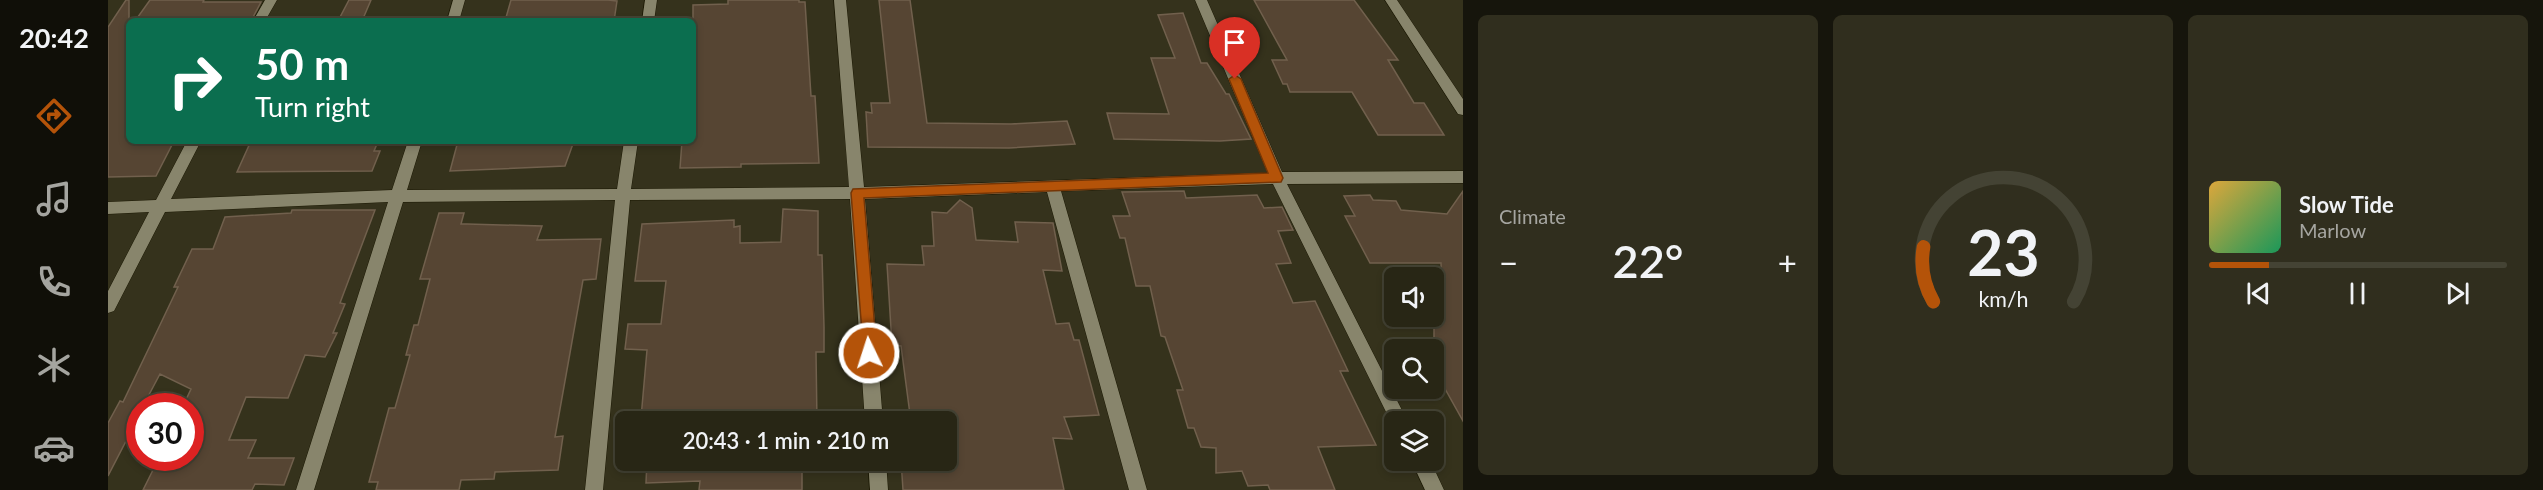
<!DOCTYPE html>
<meta charset="utf-8">
<style>
:root{--surface:#282615;--page:#302e1e;--text:#f1f3f6;--muted:#a5a5a0;--line:#444334;--accent:#b45309}
body{margin:0;font-family:Lato,sans-serif;background:var(--page);color:var(--text);height:100vh;display:flex;flex-direction:column;font-size:22px;white-space:nowrap}
*{box-sizing:border-box;margin:0}
p{font-size:20px;color:var(--muted)}
.icon{flex:none;width:33px;height:33px;fill:none;stroke:currentColor;stroke-width:2;stroke-linecap:round;stroke-linejoin:round}
.map{position:relative;flex:1;overflow:hidden}
.drawer{display:flex;flex-direction:column;gap:15px;padding:15px;background:#16150c;width:1080px}
.drawer>*{flex:none}
.top-card{position:absolute;left:18px;top:18px;width:570px;height:126px;border-radius:9px;box-shadow:0 3px 9px #0003,0 0 0 2px var(--line);background:#0b6e4f;color:#fff;overflow:hidden}
.tools{position:absolute;left:1276px;top:267px;display:grid;gap:12px}
.tools a{display:grid;place-items:center;width:60px;height:60px;border-radius:9px;background:var(--surface);box-shadow:0 3px 9px #0003,0 0 0 2px var(--line);font-size:30px}
.speed{position:absolute;left:18px;top:393px;display:flex;gap:12px;font-size:30px;font-weight:700;text-align:center}
.speed>*{display:grid;place-content:center;width:78px;height:78px;border-radius:50%;background:var(--surface);box-shadow:0 3px 9px #0003,0 0 0 2px var(--line);line-height:1}
.speed .limit{border:9px solid #d22;background:#fff;color:#111}
.pin{position:absolute;display:grid;place-items:center;width:51px;height:51px;color:#fff;margin:-62px -26px;border-radius:50% 50% 50% 0;rotate:-45deg;box-shadow:0 0 6px #0007}
.pin .icon{rotate:45deg}
.me{position:absolute;width:66px;margin:-33px;rotate:356deg;stroke-linejoin:round;filter:drop-shadow(0 0 4px #0008)}
.turn{display:flex;align-items:center;gap:21px;height:126px;padding:0 30px;font-size:27px}
.turn .icon{width:78px;height:78px;stroke-width:2.5}
.turn b{display:block;font-size:42px;line-height:51px}
.big{font-size:45px;font-weight:600;line-height:1.1}
.drawer .tile{flex:1;display:flex;flex-direction:column;justify-content:center;gap:9px;min-width:0;padding:0 21px;border-radius:9px;background:var(--page)}
.drawer .dial{align-items:center;gap:0}
.dial svg{height:156px;overflow:visible;fill:none;stroke:var(--line);stroke-width:7;stroke-linecap:round;text-anchor:middle}
.dial text{fill:var(--text);stroke:none}
.song{display:flex;align-items:center;gap:18px}
.cover{width:72px;height:72px;border-radius:9px;background:linear-gradient(135deg,hsl(40 70% 55%),hsl(150 70% 35%))}
.played{height:6px;border-radius:3px;background:linear-gradient(90deg,var(--accent) 20%,var(--line) 20%)}
.keys{display:flex;justify-content:space-around;direction:ltr}
.heat{display:flex;justify-content:space-between;align-items:center;font-size:33px;direction:ltr}
.drawer .tiles{flex:1;display:grid;gap:15px;grid-template-columns:repeat(3,1fr)}
.trip{position:absolute;left:507px;top:411px;width:342px;height:60px;border-radius:9px;background:var(--surface);box-shadow:0 3px 9px #0003,0 0 0 2px var(--line);font-weight:600;line-height:60px;text-align:center}
main{display:flex;flex:1;min-height:0}
.tab-bar{display:flex;flex-direction:column;width:108px;justify-content:space-around;align-items:center;background:#100f08;color:var(--muted)}
.tab-bar .icon{width:42px;height:42px}
.tab-bar .active{color:var(--accent)}
.tab-bar b{font-size:27px;color:var(--text)}
.map>svg:first-child{display:block}
.building{fill:#564533;stroke:#71604d;stroke-width:1.5}
.lines{fill:none;stroke-linecap:round;stroke-linejoin:round}
.street-casing{stroke:#1c1904;stroke-width:1}
.street{fill:#88856c;fill-rule:evenodd}
.route{fill:#b45309;stroke:#753606;stroke-width:1.5}
</style>
<main>
<nav class="tab-bar">
<b>20:42</b>
<svg class="icon active" aria-label="directions" viewBox="0 0 24 24"><path d="M12 3l9 9-9 9-9-9zM9 14v-3h6M13 9l2 2-2 2"/></svg>
<svg class="icon" aria-label="music" viewBox="0 0 24 24"><path d="M9 18V5l10-2v13"/><circle cx="6" cy="18" r="3"/><circle cx="16" cy="16" r="3"/></svg>
<svg class="icon" aria-label="phone" viewBox="0 0 24 24"><path d="M5 4h4l2 5-3 2q2 4 5 5l2-3 5 2v4C11 20 4 13 5 4z"/></svg>
<svg class="icon" aria-label="climate" viewBox="0 0 24 24"><path d="M12 3v18M4 7l16 10M4 17L20 7"/></svg>
<svg class="icon" aria-label="car" viewBox="0 0 24 24"><path d="M5 17H2v-5l4-1 3-4h7l3 4 3 1v5h-3M9 17h6M6 11h13"/><circle cx="7" cy="17" r="2"/><circle cx="17" cy="17" r="2"/></svg>
</nav>
<div class="map">
<svg width="1355" height="490" viewBox="0 0 1355 490">
<rect width="100%" height="100%" fill="#35321c"/>
<path class="building" d="M18,0H21V141H66L48,176L0,177V27Z
M42,0H96L95,2H153L143,21H27Z
M241,0H263L254,21H230Z
M403,0H500L509,1L506,21H397Z
M620,0H691V2H697L703,96H707L711,163L633,164V167L572,168L574,141H585V5L620,4Z
M771,0H802L819,123L903,124L959,121L967,144L901,148L760,147L758,112L764,113L763,103H782Z
M1146,0H1246L1290,60H1280L1306,103H1316L1336,135H1270L1244,92H1182L1179,84H1175L1164,60H1179Z
M1075,13L1093,63H1099L1118,94H1121L1143,139L1112,141L1006,139L999,113L1061,114L1043,58H1067L1050,15Z
M143,141H260L259,143L269,144L266,151H272L264,171L129,172Z
M350,141H466L457,166L342,171Z
M1076,191L1078,198L1149,195L1156,208L1174,207L1185,230L1170,231L1183,263L1168,264L1185,303L1207,301L1240,371H1232L1268,445L1210,447L1227,490H1162L1160,485L1140,486L1134,471L1108,473V448L1093,447L1086,428H1080L1069,390H1075L1057,337L1053,336L1042,286H1028L1017,238H1012L1005,216H1022L1014,192Z
M1355,191V421L1326,369V292L1334,291L1333,263H1262L1237,216H1247L1236,196L1262,195L1265,200L1288,201L1293,210L1339,214Z
M852,200L864,208L868,240L910,242L907,222L945,223L954,271L935,270L948,324L961,323L966,340H971L991,415L956,417L964,439L945,438L956,490H795L793,460H838V422H803L793,346L784,345L779,264L816,265L814,246H826L824,212L839,213Z
M675,209L710,211V255H714L716,327V352H708L709,422H541L542,417L533,418L539,350L517,349L520,324H553L558,281H527L534,224L626,220V227L632,226V243L673,242Z
M184,210H267L232,303L237,304L225,333H229L217,357L197,355L180,398L138,397L121,440H148L140,458H186L176,485L147,484L144,490H35L51,458H82V406H75L83,389L52,374L35,406H32V414L0,476V423L12,401L15,402L51,327L70,287H66L84,249H105L117,217L183,213Z
M331,213H356L353,224H359L434,226L429,240L493,239L488,279L475,280L447,437L455,436L450,470L387,472L386,479L353,480L351,490H268L270,482H261L281,408H287L302,355H298L306,325H310L322,279H312Z
M539,460H694V490H591L592,481L538,483Z"/>
<g class="lines">
<defs>
<path id="street" d="M157,0H169L157,21H145Z
M345,0H357L351,21H339Z
M537,0H549L546,21H534Z
M726,0H738L756,187L1160,173L1087,0H1099L1174,172L1355,171V183L1179,184L1300,422H1287L1286,428L1165,184L953,191L1039,490H1021L939,192L757,199L775,422H757L742,199L522,200L495,490H477L507,200L295,202L206,490H188L280,202L57,212L6,311L0,313V291L41,212L0,214V202L48,200L79,141H93L63,199L284,190L300,141H314L299,190L509,189L516,141H530L523,189L741,187Z
M1277,0H1289L1355,99V115L1350,114Z
M760,460H778L780,490H762Z
M1303,460H1322L1336,490H1317Z"/>
</defs>
<use href="#street" class="street-casing"/>
<use href="#street" class="street"/>
</g>
<path class="route" d="M1127,75L1133,79L1175,178L1173,182L756,198L769,353L766,358L761,360L756,358L743,193L745,189L1160,173L1121,79Z"/>
</svg>
<div class="tools">
<a><svg class="icon" aria-label="sound" viewBox="0 0 24 24"><path d="M4 9h4l5-4v14l-5-4H4zM17 9q2 3 0 6"/></svg></a>
<a><svg class="icon" aria-label="search" viewBox="0 0 24 24"><circle cx="10" cy="10" r="6"/><path d="M15 15l6 6"/></svg></a>
<a><svg class="icon" aria-label="layers" viewBox="0 0 24 24"><path d="M12 4l9 5-9 5-9-5zM3 14l9 5 9-5"/></svg></a>
</div>
<div class="speed"><div class="limit">30</div></div>
<div class="pin" style="left:1127px;top:79px;background:#d93025"><svg class="icon" aria-label="arrive" viewBox="0 0 24 24"><path d="M6 21V4h12l-3 4 3 4H6"/></svg></div>
<svg class="me" style="left:761px;top:353px" viewBox="-20 -20 40 40"><circle r="17" fill="#b45309" stroke="#fff" stroke-width="3"/><path d="M0-11L8 9 0 5-8 9z" fill="#fff"/></svg>
<div class="trip">20:43 · 1 min · 210 m</div>
<div class="top-card">
<div class="turn"><svg class="icon" aria-label="right" viewBox="0 0 24 24"><path d="M7 20v-9h11M14 6l5 5-5 5"/></svg><div><b>50 m</b>Turn right</div></div>
</div>
</div>
<section class="drawer">
<div class="tiles">
<div class="tile"><p>Climate</p>
<div class="heat"><a>−</a><b class="big">22°</b><a>+</a></div>
</div>
<div class="tile dial"><svg viewBox="0 0 100 80">
<path d="M14 69A42 42 0 1 1 86 69"/>
<path d="M14 69A42 42 0 0 1 9 41" stroke="#b45309"/>
<text x="50" y="56" font-size="32" font-weight="700">23</text>
<text x="50" y="72" font-size="11">km/h</text>
</svg></div>
<div class="tile">
<div class="song"><i class="cover"></i><div><b>Slow Tide</b><p>Marlow</p></div></div>
<div class="played"></div>
<div class="keys"><svg class="icon" aria-label="previous" viewBox="0 0 24 24"><path d="M18 5L8 12l10 7zM5 5v14"/></svg><svg class="icon" aria-label="pause" viewBox="0 0 24 24"><path d="M8 5v14M16 5v14"/></svg><svg class="icon" aria-label="next" viewBox="0 0 24 24"><path d="M6 5l10 7-10 7zM19 5v14"/></svg></div>
</div>
</div>
</section>
</main>
